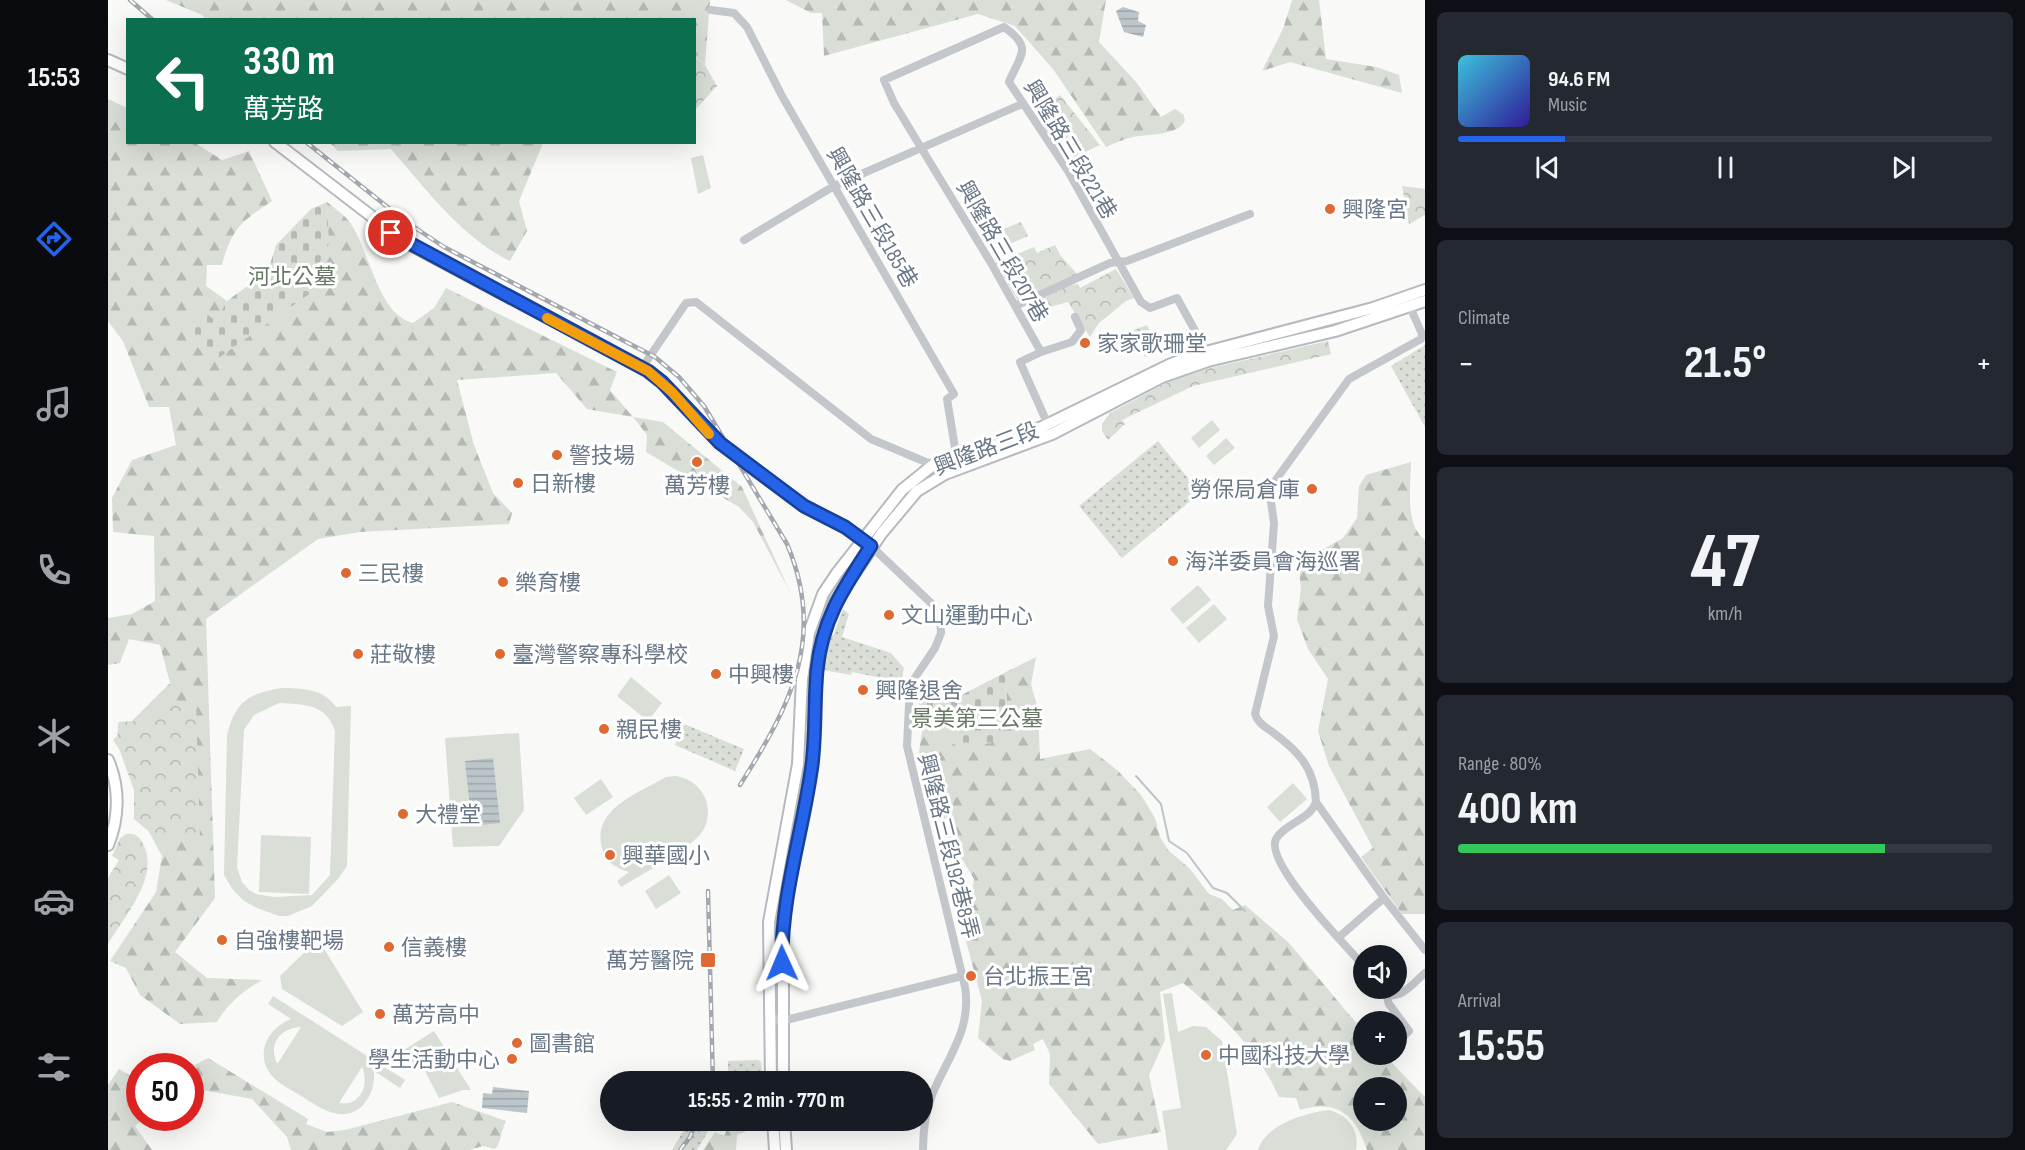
<!DOCTYPE html>
<meta charset="utf-8">
<style>
:root{--surface:#171b24;--page:#242831;--text:#f1f3f6;--muted:#9ea1a6;--line:#363941;--accent:#2563eb}
body{margin:0;font-family:"Sofia Sans Condensed","Noto Sans TC",sans-serif;background:var(--page);color:var(--text);height:100vh;display:flex;flex-direction:column;font-size:22px;white-space:nowrap}
*{box-sizing:border-box;margin:0}
p{font-size:20px;color:var(--muted)}
.icon{flex:none;width:33px;height:33px;fill:none;stroke:currentColor;stroke-width:2;stroke-linecap:round;stroke-linejoin:round}
.map{position:relative;flex:1;overflow:hidden}
.drawer{display:flex;flex-direction:column;gap:12px;padding:12px;background:#0d0f14;width:600px}
.drawer>*{flex:none}
.guide{position:absolute;left:18px;top:18px;width:570px;height:126px;border-radius:0px;box-shadow:0 6px 24px #0002;background:#0b6e4f;color:#fff;overflow:hidden}
.tools{position:absolute;left:1245px;top:945px;display:grid;gap:12px}
.tools a{display:grid;place-items:center;width:54px;height:54px;border-radius:50%;background:var(--surface);box-shadow:0 6px 24px #0002;font-size:30px}
.speed{position:absolute;left:18px;top:1053px;display:flex;gap:12px;font-size:30px;font-weight:700;text-align:center}
.speed>*{display:grid;place-content:center;width:78px;height:78px;border-radius:50%;background:var(--surface);box-shadow:0 6px 24px #0002;line-height:1}
.speed .limit{border:9px solid #d22;background:#fff;color:#111}
.pin{position:absolute;display:grid;place-items:center;width:51px;height:51px;color:#fff;margin:-26px;border:3px solid #fff;border-radius:50%;box-shadow:0 2px 6px #0007}
.me{position:absolute;width:66px;margin:-33px;rotate:359deg;stroke-linejoin:round;filter:drop-shadow(0 0 4px #0008)}
.turn{display:flex;align-items:center;gap:21px;height:126px;padding:0 18px;font-size:27px}
.turn .icon{width:78px;height:78px;stroke-width:2.5}
.turn b{display:block;font-size:42px;line-height:51px}
.big{font-size:45px;font-weight:700;line-height:1.1}
.drawer .card{flex:1;display:flex;flex-direction:column;justify-content:center;gap:9px;min-width:0;padding:0 21px;border-radius:9px;background:var(--page)}
.drawer .dial{align-items:center;gap:0}
.dial b{font-size:78px;line-height:1}
.song{display:flex;align-items:center;gap:18px}
.cover{width:72px;height:72px;border-radius:9px;background:linear-gradient(135deg,hsl(190 70% 55%),hsl(250 70% 35%))}
.played{height:6px;border-radius:3px;background:linear-gradient(90deg,var(--accent) 20%,var(--line) 20%)}
.keys{display:flex;justify-content:space-around;direction:ltr}
.heat{display:flex;justify-content:space-between;align-items:center;font-size:33px;direction:ltr}
.charge{height:9px;border-radius:4px;background:linear-gradient(90deg,#34c759 80%,var(--line) 0)}
.trip{position:absolute;left:492px;top:1071px;width:333px;height:60px;border-radius:30px;background:var(--surface);box-shadow:0 6px 24px #0002;font-weight:700;line-height:60px;text-align:center}
main{display:flex;flex:1;min-height:0}
.dock{display:flex;flex-direction:column;width:108px;justify-content:space-around;align-items:center;background:#090b0e;color:var(--muted)}
.dock .icon{width:42px;height:42px}
.dock .on{color:var(--accent)}
.dock b{font-size:27px;color:var(--text)}
.map>svg:first-child{display:block}
.grass{fill:url(#grass-dots)}
.forest{fill:url(#forest-firs);fill-rule:evenodd}
.cemetery{fill:url(#cemetery-stones)}
.park{fill:url(#park-crowns)}
.pitch{fill:#d9ded7;fill-rule:evenodd}
.water{fill:url(#water-rules)}
.lines{fill:none;stroke-linecap:round;stroke-linejoin:round}
.stream{stroke:#bbc5ca;stroke-width:2}
.secondary-casing{stroke:#b5babf;stroke-width:14}
.street{stroke:#c3c6ca;stroke-width:8}
.secondary{stroke:#fff;stroke-width:10}
.rail-casing{stroke:#a2a8ae;stroke-width:4.5}
.rail{stroke:#fff;stroke-width:2;stroke-dasharray:7;stroke-linecap:butt}
.route-casing{stroke:#184099;stroke-width:15}
.route{stroke:#2563eb;stroke-width:10}
.slow{stroke:#f59e0b;stroke-width:10}
.poi-dot{fill:#df6932;stroke:#fff;stroke-width:2}
.labels{text-anchor:middle;stroke-width:6;stroke-linejoin:round;paint-order:stroke}
.street-label{font-size:22px;fill:#697887;stroke:#fff}
.poi-label{font-size:22px;fill:#697887;stroke:#fff;text-anchor:start}
.park-label{font-size:22px;fill:#667a64;stroke:#fff}
</style>
<main>
<nav class="dock">
<b>15:53</b>
<svg class="icon on" aria-label="directions" viewBox="0 0 24 24"><path d="M12 3l9 9-9 9-9-9zM9 14v-3h6M13 9l2 2-2 2"/></svg>
<svg class="icon" aria-label="music" viewBox="0 0 24 24"><path d="M9 18V5l10-2v13"/><circle cx="6" cy="18" r="3"/><circle cx="16" cy="16" r="3"/></svg>
<svg class="icon" aria-label="phone" viewBox="0 0 24 24"><path d="M5 4h4l2 5-3 2q2 4 5 5l2-3 5 2v4C11 20 4 13 5 4z"/></svg>
<svg class="icon" aria-label="climate" viewBox="0 0 24 24"><path d="M12 3v18M4 7l16 10M4 17L20 7"/></svg>
<svg class="icon" aria-label="car" viewBox="0 0 24 24"><path d="M5 17H2v-5l4-1 3-4h7l3 4 3 1v5h-3M9 17h6M6 11h13"/><circle cx="7" cy="17" r="2"/><circle cx="17" cy="17" r="2"/></svg>
<svg class="icon" aria-label="filters" viewBox="0 0 24 24"><path d="M4 7h16M4 17h16"/><circle cx="9" cy="7" r="2"/><circle cx="15" cy="17" r="2"/></svg>
</nav>
<div class="map">
<svg width="1317" height="1150" viewBox="0 0 1317 1150">
<defs>
<pattern id="grass-dots" width="8" height="8" patternUnits="userSpaceOnUse" patternTransform="scale(1.5)"><rect width="8" height="8" fill="#d9ded7"/><path d="M2 2h.1M6 6h.1" fill="none" stroke="#b4b9b4" stroke-width="1.8" stroke-linecap="round"/></pattern>
<pattern id="forest-firs" width="22" height="20" patternUnits="userSpaceOnUse" patternTransform="scale(1.5)"><rect width="22" height="20" fill="#d9ded7"/><path d="M5 1l3.5 6h-7zM16 11l3.5 6h-7z" fill="#b4b9b4"/></pattern>
<pattern id="cemetery-stones" width="16" height="16" patternUnits="userSpaceOnUse" patternTransform="scale(1.5)"><rect width="16" height="16" fill="#d9ded7"/><path d="M2 7V4a2 2 0 0 1 4 0v3zM10 15v-3a2 2 0 0 1 4 0v3z" fill="#b4b9b4"/></pattern>
<pattern id="park-crowns" width="20" height="18" patternUnits="userSpaceOnUse" patternTransform="scale(1.5)"><rect width="20" height="18" fill="#d9ded7"/><path d="M2 6a3 3 0 1 1 6 0M12 15a3 3 0 1 1 6 0" fill="none" stroke="#b4b9b4"/></pattern>
<pattern id="water-rules" width="6" height="5" patternUnits="userSpaceOnUse" patternTransform="scale(1.5)"><rect width="6" height="5" fill="#bbc5ca"/><path d="M0 2.5h6" fill="none" stroke="#9ca5aa"/></pattern>
</defs>
<rect width="100%" height="100%" fill="#f9f9f7"/>
<path class="grass" d="M1317,345V427L1283,366Z
M1050,441L1092,493L1014,558L971,506Z
M735,609L741,614L734,637L783,653L796,668L793,682L744,672L743,675L715,670L720,638L726,634Z
M576,724L636,749L627,771L567,745Z
M650,1060L653,1062L654,1071L615,1079L620,1073V1061Z
M581,1121H606L589,1150H564Z"/>
<path class="forest" d="M58,0H602L597,65L587,56L586,20H98L94,15Z
M678,0H998L991,42L1028,82L1053,117L1067,109L1075,114L1077,120C1071,136 1039,134 1025,137C1016,139 1007,143 998,147L945,69L907,26L870,14L716,56L714,13H703Z
M1184,0H1211L1218,59L1268,67L1291,75L1294,93L1182,62L1154,71L1175,29Z
M0,99L19,108L20,142L87,143L114,160L141,151L164,201C133,222 124,228 114,265H99L98,286L119,301L108,321L101,364L207,290L209,268L220,243L219,202C226,208 234,213 240,220C262,247 268,314 305,323L326,308L338,288L509,372L502,390L525,417L555,422L634,487L683,594L645,522L631,507L538,452L539,435L525,417L479,409L448,373L349,380L366,445L385,493L404,513L401,524L252,532L210,539L98,619L107,898L67,952L99,978L154,980C134,992 121,1002 109,1022L72,1024L32,995L18,968L2,961L48,892L54,856L27,806L28,774L5,740L62,683L52,645L21,639L12,663L0,665V618L24,614L47,601L46,536L5,532L4,498L24,460L68,445L61,407H41L15,341L0,321Z
M222,143H435L411,201L419,231L402,261C354,238 317,188 283,149L230,151Z
M1303,462C1303,485 1296,525 1317,540V914H1294L1253,857L1265,848L1221,766L1210,731L1220,679L1200,649L1189,619L1193,589L1189,550L1210,552L1235,538L1249,518L1251,486L1258,475Z
M928,657L923,684L930,710L932,759L982,749L1009,770L1033,795L1047,818L1052,837L1060,850L1082,869L1101,894L1114,899L1125,910L1137,905L1181,943L1255,1031L1256,1054L1276,1055L1317,1097V1150H1259C1248,1115 1229,1099 1192,1110L1188,1098L1171,1097C1151,1051 1114,1015 1075,983L1052,992L1057,1040L1041,1075L1053,1132L990,1144L941,1084L942,1054L935,1039L925,1044L927,1050L902,1061L895,1059L870,1038L874,1001L857,937L866,879L825,811L832,793L811,752L816,719L850,747L899,720L898,672ZM1256,1088H1288V1120H1256Z
M100,1058L200,1119L198,1124L219,1132L237,1130L344,1102L398,1121C393,1131 393,1143 387,1149L375,1146L361,1150H183L179,1137L144,1099L83,1088V1067Z
M11,1069L23,1076L31,1071L32,1118H38L27,1126L44,1150H0V1085Z
M616,1121H656V1124L629,1135L628,1150H595L607,1132L616,1136L620,1127Z"/>
<path class="cemetery" d="M219,202L221,243L209,268L207,290L102,364L77,329L94,310L108,321L119,301L160,271L168,245L203,209Z
M898,672L899,720L884,743L850,747L816,719L810,701L844,700Z"/>
<path class="park" d="M586,56L597,65L609,86L587,110Z
M952,95L992,145L958,161L927,117Z
M1294,186L1317,189V215L1301,224Z
M913,222L920,236L902,244L895,229Z
M947,245L952,255L969,274L910,301L888,263L926,247L929,253Z
M1008,269L1026,298L1018,301L991,323L982,337L960,302L927,311L923,302L955,286L970,284L972,288Z
M1039,325L1050,352L1037,357L1026,330Z
M1220,341L1223,354L1085,386L1014,420L1017,424L1000,440L994,431V424L1002,413L1062,381L1094,370Z
M88,701L92,837L51,840L26,819V790L9,743L10,722L45,720L54,703Z
M18,834C28,833 32,837 36,846C51,878 16,917 0,944V878L11,860L4,856L12,838Z"/>
<path class="pitch" d="M595,155L603,188L590,194L583,158Z
M1104,420L1112,430L1091,448L1083,438Z
M1118,438L1127,448L1106,465L1098,456Z
M1090,585L1103,600L1075,624L1062,609Z
M1106,604L1119,619L1091,643L1078,628Z
M523,677L554,703L540,721L509,696Z
M173,688C194,688 216,689 228,707L243,706L239,866L230,879L204,906L180,916H171L149,908L136,901L125,890L116,875L119,735C128,701 140,694 173,688ZM171,703C195,704 219,704 227,731L222,875L204,895L166,897L148,894L141,890L134,882L129,867L136,730L146,715Z
M411,733L416,810L391,846L345,847L337,738Z
M567,776C579,777 591,785 596,796C602,807 601,822 594,832C581,850 534,874 513,887L509,881L521,872C507,868 498,862 494,848C483,809 531,793 558,777Z
M493,779L505,797L478,815L466,798Z
M1185,783L1199,799L1172,822L1159,807Z
M153,835L203,837L201,894L151,892Z
M561,875L573,893L548,909L537,891Z
M202,947H215L255,1012L234,1026L174,989L172,976Z
M1064,993L1070,1032L1085,1026L1098,1027L1114,1041L1129,1134L1118,1150H1060L1054,1111L1073,1108L1055,994Z
M165,996L297,1080L292,1088L266,1071C268,1094 252,1120 226,1113C214,1110 203,1102 193,1096C184,1090 173,1085 166,1078C145,1057 159,1028 183,1019L160,1004ZM193,1027L170,1063H169C160,1044 172,1028 193,1027ZM254,1067C262,1085 252,1107 231,1103Z
M326,1031L363,1090H355L331,1098L317,1071L291,1053Z
M1222,1110C1240,1116 1252,1130 1248,1150H1150C1157,1125 1198,1112 1222,1110Z"/>
<path class="water" d="M1015,7L1031,12L1030,21L1038,25L1035,37L1016,32L1008,11Z
M385,758L392,823L364,826L357,761Z
M385,1087L421,1091L419,1113L374,1108L375,1093L384,1094Z"/>
<g class="lines">
<path class="stream" d="M1028,776L1053,804L1061,841L1079,853L1105,888L1119,893L1137,911"/>
<defs>
<path id="secondary" d="M0,60L20,69
M167,142L297,242L540,371L554,382L612,443L696,506L737,527L760,543
M0,760C12,788 11,818 0,845
M663,1082L661,922L690,764L694,679L701,633L715,594L729,573L794,490L825,465L874,451L934,427L1063,364L1094,353L1265,308L1317,290
M675,1082V918L704,766L709,669L714,639L727,602L773,534L809,491L837,474L944,434L1054,377L1100,361L1227,331L1317,301
M665,1120L667,1150
M676,1120L678,1150"/>
</defs>
<use href="#secondary" class="secondary-casing"/>
<path class="street" d="M603,10L626,13L639,27L674,96L846,394L839,399L850,466
M636,240L726,186L914,104
M907,306L1002,263L1019,261L1142,214
M933,352L964,342L973,330L967,317
M534,368L578,303L588,302L763,439L825,465
M941,427L912,362L933,352L883,263L786,103L776,80L896,27C926,48 912,55 901,82L960,171L1033,302L1042,308L1069,298L1091,338L1094,353
M763,546L823,603L832,618L833,633L827,648L802,685L799,746L857,987C864,1030 839,1058 824,1095C817,1113 815,1131 815,1150
M1208,802L1276,898
M1231,937L1276,898L1317,950
M1256,966C1239,947 1156,863 1168,839C1177,823 1202,820 1208,802C1207,767 1189,750 1163,731C1156,726 1150,723 1147,714L1166,636L1160,606L1166,523L1162,495L1167,481L1241,379L1313,339L1314,334L1302,307L1304,303
M1277,991L1281,1004L1301,1031L1288,1043
M1277,992C1291,1003 1306,982 1317,973
M662,1017L674,1021L854,976"/>
<use href="#secondary" class="secondary"/>
<defs>
<path id="rail" d="M22,0L45,20
M198,142L297,221L336,247L547,357L571,377L596,406L679,544C719,638 682,706 632,785
M600,891L605,1082
M572,1150L582,1137L589,1120"/>
</defs>
<use href="#rail" class="rail-casing"/>
<use href="#rail" class="rail"/>
</g>
<g class="lines">
<defs>
<path id="route" d="M283,233L540,371L554,382L612,443L696,506L737,527L763,546C737,586 714,619 709,670C706,701 708,734 704,765C695,832 673,895 674,963"/>
</defs>
<use href="#route" class="route-casing"/>
<use href="#route" class="route"/>
<path class="slow" d="M439,318L540,371L564,392L601,434"/>
</g>
<g class="poi-dot">
<circle cx="1222" cy="209" r="6"/>
<circle cx="977" cy="343" r="6"/>
<circle cx="449" cy="455" r="6"/>
<circle cx="589" cy="462" r="6"/>
<circle cx="410" cy="483" r="6"/>
<circle cx="1204" cy="489" r="6"/>
<circle cx="1065" cy="561" r="6"/>
<circle cx="238" cy="573" r="6"/>
<circle cx="395" cy="582" r="6"/>
<circle cx="781" cy="615" r="6"/>
<circle cx="250" cy="654" r="6"/>
<circle cx="392" cy="654" r="6"/>
<circle cx="608" cy="674" r="6"/>
<circle cx="755" cy="690" r="6"/>
<circle cx="496" cy="729" r="6"/>
<circle cx="295" cy="814" r="6"/>
<circle cx="502" cy="855" r="6"/>
<circle cx="114" cy="940" r="6"/>
<circle cx="281" cy="947" r="6"/>
<rect x="592" y="952" width="16" height="16" rx="3"/>
<circle cx="863" cy="976" r="6"/>
<circle cx="272" cy="1014" r="6"/>
<circle cx="409" cy="1043" r="6"/>
<circle cx="1098" cy="1055" r="6"/>
<circle cx="404" cy="1059" r="6"/>
</g>
<g class="labels">
<g class="street-label">
<text transform="translate(963 149) rotate(59)" y="8">興隆路三段221巷</text>
<text transform="translate(765 217) rotate(60)" y="8">興隆路三段185巷</text>
<text transform="translate(895 251) rotate(60)" y="8">興隆路三段207巷</text>
<text transform="translate(878 448) rotate(-21)" y="8">興隆路三段</text>
<text transform="translate(841 846) rotate(76)" y="8">興隆路三段192巷8弄</text>
</g>
<g class="poi-label">
<text x="1234" y="217">興隆宮</text>
<text x="989" y="351">家家歌珊堂</text>
<text x="461" y="463">警技場</text>
<text x="422" y="491">日新樓</text>
<text x="589" y="493" text-anchor="middle">萬芳樓</text>
<text x="1192" y="497" text-anchor="end">勞保局倉庫</text>
<text x="1077" y="569">海洋委員會海巡署</text>
<text x="250" y="581">三民樓</text>
<text x="407" y="590">樂育樓</text>
<text x="793" y="623">文山運動中心</text>
<text x="262" y="662">莊敬樓</text>
<text x="404" y="662">臺灣警察專科學校</text>
<text x="620" y="682">中興樓</text>
<text x="767" y="698">興隆退舍</text>
<text x="508" y="737">親民樓</text>
<text x="307" y="822">大禮堂</text>
<text x="514" y="863">興華國小</text>
<text x="126" y="948">自強樓靶場</text>
<text x="293" y="955">信義樓</text>
<text x="586" y="968" text-anchor="end">萬芳醫院</text>
<text x="875" y="984">台北振王宮</text>
<text x="284" y="1022">萬芳高中</text>
<text x="421" y="1051">圖書館</text>
<text x="1110" y="1063">中國科技大學</text>
<text x="392" y="1067" text-anchor="end">學生活動中心</text>
</g>
<g class="park-label">
<text x="184" y="284">河北公墓</text>
<text x="869" y="726">景美第三公墓</text>
</g>
</g>
</svg>
<div class="tools">
<a><svg class="icon" aria-label="sound" viewBox="0 0 24 24"><path d="M4 9h4l5-4v14l-5-4H4zM17 9q2 3 0 6"/></svg></a>
<a>+</a>
<a>−</a>
</div>
<div class="speed"><div class="limit">50</div></div>
<div class="pin" style="left:283px;top:233px;background:#d93025"><svg class="icon" aria-label="arrive" viewBox="0 0 24 24"><path d="M6 21V4h12l-3 4 3 4H6"/></svg></div>
<svg class="me" style="left:674px;top:963px" viewBox="-20 -20 40 40"><path d="M0-17L14 15 0 8-14 15z" fill="#2563eb" stroke="#fff" stroke-width="4"/></svg>
<div class="trip">15:55 · 2 min · 770 m</div>
<div class="guide">
<div class="turn"><svg class="icon" aria-label="left" viewBox="0 0 24 24"><path d="M17 20v-9H6M10 6l-5 5 5 5"/></svg><div><b>330 m</b>萬芳路</div></div>
</div>
</div>
<section class="drawer">
<div class="card">
<div class="song"><i class="cover"></i><div><b>94.6 FM</b><p>Music</p></div></div>
<div class="played"></div>
<div class="keys"><svg class="icon" aria-label="previous" viewBox="0 0 24 24"><path d="M18 5L8 12l10 7zM5 5v14"/></svg><svg class="icon" aria-label="pause" viewBox="0 0 24 24"><path d="M8 5v14M16 5v14"/></svg><svg class="icon" aria-label="next" viewBox="0 0 24 24"><path d="M6 5l10 7-10 7zM19 5v14"/></svg></div>
</div>
<div class="card"><p>Climate</p>
<div class="heat"><a>−</a><b class="big">21.5°</b><a>+</a></div>
</div>
<div class="card dial"><b>47</b><p>km/h</p></div>
<div class="card"><p>Range · 80%</p><b class="big">400 km</b><div class="charge"></div></div>
<div class="card"><p>Arrival</p><b class="big">15:55</b></div>
</section>
</main>
